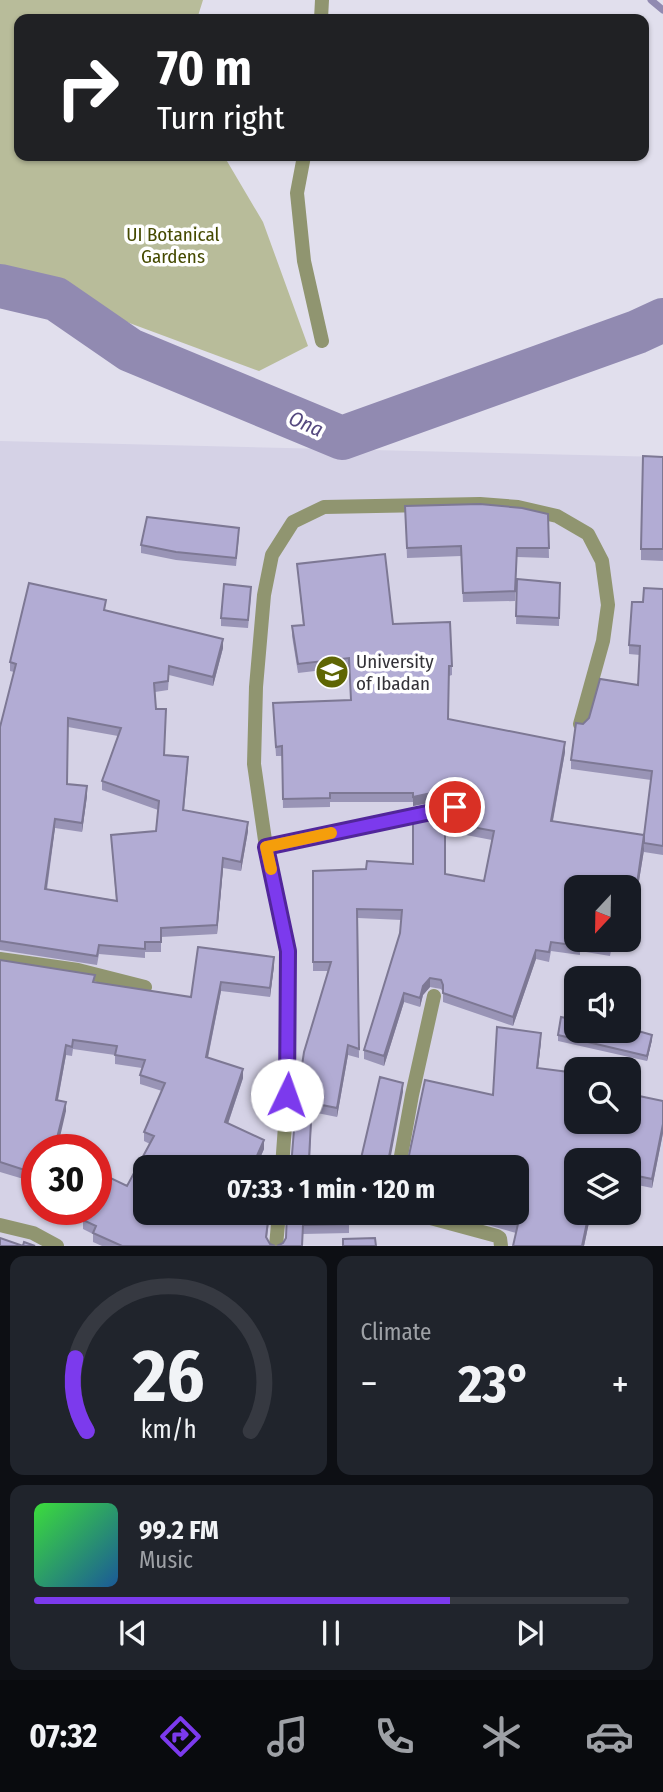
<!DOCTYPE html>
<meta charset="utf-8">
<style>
:root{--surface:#171b24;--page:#20242c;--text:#f1f3f6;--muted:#9ea1a6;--line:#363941;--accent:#7c3aed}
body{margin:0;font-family:"Fira Sans Condensed",sans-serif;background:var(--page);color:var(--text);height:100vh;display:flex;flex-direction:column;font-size:26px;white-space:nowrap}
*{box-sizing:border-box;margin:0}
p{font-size:23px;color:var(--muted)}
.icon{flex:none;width:38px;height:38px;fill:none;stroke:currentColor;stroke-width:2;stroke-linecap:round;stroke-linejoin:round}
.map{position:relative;height:1246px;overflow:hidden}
.sheet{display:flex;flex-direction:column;gap:10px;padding:10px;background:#0d0f14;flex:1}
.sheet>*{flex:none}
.guide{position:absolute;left:14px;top:14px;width:635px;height:147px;border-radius:14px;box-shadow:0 2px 5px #0004;background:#202124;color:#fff;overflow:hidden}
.needle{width:46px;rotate:202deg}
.buttons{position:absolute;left:564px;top:875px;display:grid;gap:14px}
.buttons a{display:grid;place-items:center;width:77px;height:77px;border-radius:14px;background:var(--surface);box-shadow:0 2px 5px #0004;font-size:35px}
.speed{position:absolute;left:21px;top:1134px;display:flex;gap:14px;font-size:35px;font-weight:700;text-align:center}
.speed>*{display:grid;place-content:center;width:91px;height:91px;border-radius:50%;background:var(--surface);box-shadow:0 2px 5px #0004;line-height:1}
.speed .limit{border:10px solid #d22;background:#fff;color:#111}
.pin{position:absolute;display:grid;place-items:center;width:60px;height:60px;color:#fff;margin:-30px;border:4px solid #fff;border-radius:50%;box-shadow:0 2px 7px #0007}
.me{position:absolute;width:77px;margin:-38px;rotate:3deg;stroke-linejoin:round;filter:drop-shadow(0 0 5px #0008)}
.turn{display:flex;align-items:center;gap:24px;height:147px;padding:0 28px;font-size:32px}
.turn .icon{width:91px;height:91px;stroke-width:2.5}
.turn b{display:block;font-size:49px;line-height:60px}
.big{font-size:52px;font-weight:700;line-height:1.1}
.sheet .widget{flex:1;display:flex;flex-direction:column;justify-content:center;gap:10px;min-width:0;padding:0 24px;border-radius:14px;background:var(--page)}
.sheet .dial{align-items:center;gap:0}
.dial svg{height:182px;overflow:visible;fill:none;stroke:var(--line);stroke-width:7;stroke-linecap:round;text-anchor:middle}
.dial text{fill:var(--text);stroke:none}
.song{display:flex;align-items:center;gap:21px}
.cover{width:84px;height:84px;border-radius:10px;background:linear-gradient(135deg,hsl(120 70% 55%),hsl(210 70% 35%))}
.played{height:7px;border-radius:4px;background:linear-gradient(90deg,var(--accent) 70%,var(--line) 70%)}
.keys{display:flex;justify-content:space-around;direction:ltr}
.heat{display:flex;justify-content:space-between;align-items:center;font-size:38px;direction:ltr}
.sheet .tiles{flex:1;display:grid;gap:10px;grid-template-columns:1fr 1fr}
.widget:last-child{grid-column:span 2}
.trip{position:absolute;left:133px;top:1155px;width:396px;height:70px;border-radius:14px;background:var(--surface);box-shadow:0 2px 5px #0004;font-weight:700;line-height:70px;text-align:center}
.menu{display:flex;height:112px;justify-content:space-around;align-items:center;background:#090b0e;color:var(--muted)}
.menu .icon{width:49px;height:49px}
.menu .selected{color:var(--accent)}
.menu b{font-size:32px;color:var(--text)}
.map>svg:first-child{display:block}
.built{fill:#d5d2e6;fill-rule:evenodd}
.green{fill:#b8bc9a}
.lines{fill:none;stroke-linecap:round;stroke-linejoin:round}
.stream{stroke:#918ab1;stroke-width:7}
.river{stroke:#918ab1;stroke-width:44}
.street{stroke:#909570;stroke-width:14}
.wall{fill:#9994b6;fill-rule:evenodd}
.shaded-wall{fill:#7d7894}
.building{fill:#b2acd4;stroke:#7d7894;stroke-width:2;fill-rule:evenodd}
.route-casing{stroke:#51269a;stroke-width:18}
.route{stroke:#7c3aed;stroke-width:12}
.slow{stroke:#f59e0b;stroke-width:12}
.labels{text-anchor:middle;stroke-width:7;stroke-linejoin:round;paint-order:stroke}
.park-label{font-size:19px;fill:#454a00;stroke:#fff}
.poi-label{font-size:19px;fill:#333238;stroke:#fff;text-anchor:start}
.water-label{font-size:21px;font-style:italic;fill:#55497f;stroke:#fff}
</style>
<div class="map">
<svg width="663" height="1246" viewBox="0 0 663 1246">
<rect width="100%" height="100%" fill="#e1dfed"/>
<path class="built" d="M0,441L663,457V1246H0ZM576,887H628V940H576ZM576,978H628V1031H576ZM576,1069H628V1122H576ZM37,1150H96V1209H37ZM576,1160H628V1213H576ZM145,1167H516V1213H145Z"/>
<path class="green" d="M0,0H203L197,19H19V156H224L263,222L308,346L259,371L132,324L36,286L0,276Z"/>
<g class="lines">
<path class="stream" d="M651,0L663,10"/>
<path class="river" d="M0,286L56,299L130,350L342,438L637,332L663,320"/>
<path class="street" d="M321,19L322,0
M304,156L297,193L304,261L322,341
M266,847L455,807
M0,959L78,970L145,987
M282,1167L289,1071L288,951L266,847L254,764L256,687L264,595L272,555L293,522L324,507L480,504L518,507L557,516L588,534L602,561L608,605L603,641L580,724
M399,1167L412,1095L434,996
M412,1213L497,1236L500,1238L501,1246
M0,1225L33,1233L57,1246
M276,1246L279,1213"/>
</g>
<path class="wall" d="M663,457V561L641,560V549Z
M405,506L548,514L549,558L517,557L515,601L463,602L461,556L407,558Z
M239,536L236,566L176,560L141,553V545Z
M297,564L393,624L452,666V675L449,676L448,719L565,752L553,821L644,835L651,780L571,769V760L583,724L638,685L640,655L629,654V645L643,602L663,589V855L644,852V850L637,893L628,892V887H576V940H613L610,956L580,951V955L551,951L549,962L536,959L513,1026L443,1002V992L441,989L430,987L423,995L420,1007L404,1002L384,1066L364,1059V1050L400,933L402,920L358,918L359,1058L348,1055L337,1117L312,1112L310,1159L291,1167L329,971H313V871L366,869L413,864L458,807L462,805L463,802L462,800L454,798L413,806V802H330V807L283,808L282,756H276L273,703L351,700L349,667L298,673L292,636V626L303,625ZM445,831L492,840L484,881L445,874Z
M517,579L560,583L559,626L516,624Z
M251,595L248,628L221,626V618Z
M106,610L223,648L213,686L169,675L168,690L155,692L156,709L164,755L188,766L184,811L248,831L241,871L223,868L217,934L161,937V952H145V958L99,954L97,965L0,950V727L14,672L10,671V662ZM68,727L118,736L102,781V790L158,810L156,831L111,835L116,900L47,890L55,828L82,832L87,796L67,784Z
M198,947L274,966L270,997L221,991L208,1058L243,1078L228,1124L264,1149L256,1167H145V1213H270L267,1238L270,1244L275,1246H102L93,1242V1234L83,1229V1220L127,1186L150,1144L144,1141V1132L162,1091L140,1084V1075L142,1068L115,1064V1055L73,1049L72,1056L66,1055L58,1100L66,1111L37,1150V1183L0,1172V960L95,983L191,997Z
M558,1035L652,1040L647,1061L558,1041Z
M541,1041L538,1068L576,1122L636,1115L663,1101V1133L652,1188L628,1183V1160H576V1162L575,1161L568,1191L591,1213L584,1246H513L516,1233L446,1213H516L493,1095Z
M287,1213H349V1233L303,1234V1246H277L283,1243L286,1238Z"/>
<path class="shaded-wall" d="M223,639V648L213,686V677Z
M565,742V752L551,830V821Z
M87,786V796L82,832V823Z
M454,788V798L413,806V797Z
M55,819V828L45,899V889Z
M248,822V831L241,871V862Z
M644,843V850L637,893V884Z
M223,858V868L217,934V925Z
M536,950V959L513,1026V1017Z
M274,957V966L270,997V988Z
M430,978V987L423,995L420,1007V998L423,986Z
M221,982V991L206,1066V1057Z
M404,993V1002L384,1066V1056Z
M541,1033V1041L537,1077V1068Z
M652,1035V1040L647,1061V1056Z
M66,1045V1055L56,1109V1100Z
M348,1045V1055L337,1117V1108Z
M243,1069V1078L225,1132V1122Z
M403,1083V1092L389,1166V1157Z
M66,1102V1111L57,1150H54Z
M663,1124V1133L652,1188V1179Z
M264,1140V1149L256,1167H252Z
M575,1153V1161L566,1199V1190Z
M589,1213H591L584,1246H582Z"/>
<path class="building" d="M643,456L663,457V549H641Z
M480,504L522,508L548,514L549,548H517L515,591L463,593L461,546L407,548L405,506Z
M147,517L239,528L236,558L176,552L141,545Z
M385,554L393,624L450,622L452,666H449L448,719L565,742L551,821L644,835L652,771L571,760L576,723L583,724L589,718L600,679L638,685L640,646L629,645L632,602H643L644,588L663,589V846L644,843V835L637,884L620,881L619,887H576V940H611L610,947L580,942V946L551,942L549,952L536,950L513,1017L443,993V985L441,980L430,978L423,986L420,998L404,993L384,1056L364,1050L400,933L402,910L357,909L359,1049L348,1045L337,1108L312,1103L309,1159H312L311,1167H291L296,1105L304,1052L331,962H313V871L366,869L367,861L413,864V817L458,807L462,805L464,797L462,791L454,788L413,797V793H330V798L283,799L282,746L276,747L273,703L351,700L349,658L298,664L292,626L304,625L297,564ZM445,822L494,831L484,881L445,874Z
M517,579L560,583L559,618L516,616Z
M29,583L106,600L104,610L223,639L213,677L169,666L168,681L154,683L156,709H166L164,755L188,757L183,810L248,822L241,862L223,858L217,925L161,928V942H145V949L99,945L97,956L0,941V727L16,664L10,662ZM68,718L121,728L102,781L159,801L156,831L111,835L117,901L45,889L55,819L82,823L87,786L67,784Z
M224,584L251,587L248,620L221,618Z
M198,947L274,957L270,988L221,982L206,1057L243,1069L225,1122L264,1140L252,1167H145V1213H269L266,1237L270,1244L275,1246H122L93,1233L96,1226L83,1220L88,1209H96V1171L127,1186L154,1136L144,1132L165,1083L140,1075L145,1060L115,1055L117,1046L73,1040L72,1047L66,1045L56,1100L66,1102L54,1150H37V1174L0,1162V960L95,975L93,982L191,997Z
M561,1017L576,1020V1031H628V1028L652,1035L647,1056L558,1035Z
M497,1027L541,1033L537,1068L576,1073V1122H628V1114L636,1115L639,1096L663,1101V1124L652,1179L628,1174V1160H614L575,1153L566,1190L576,1192V1213H589L582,1246H513L518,1224L478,1213H516V1167H402L408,1160L425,1080L493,1095Z
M380,1077L403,1083L389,1157L392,1165L401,1167H359Z
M287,1213H349V1224L303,1225L302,1246H277L283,1243L286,1238Z
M0,1238L23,1246H0Z
M375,1238L376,1246H343V1239Z
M24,1242L35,1246H23Z"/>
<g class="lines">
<defs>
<path id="route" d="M287,1095L288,951L266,847L455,807"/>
</defs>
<use href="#route" class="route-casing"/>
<use href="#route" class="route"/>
<path class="slow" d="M271,869L266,847L331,833"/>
</g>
<defs>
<symbol id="university-disc" viewBox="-11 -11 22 22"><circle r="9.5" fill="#5f6604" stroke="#fff"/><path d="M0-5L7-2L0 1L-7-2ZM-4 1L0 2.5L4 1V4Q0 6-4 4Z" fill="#fff"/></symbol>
</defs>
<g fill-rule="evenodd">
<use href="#university-disc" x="313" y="653" width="38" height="38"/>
</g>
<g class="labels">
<g class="park-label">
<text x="173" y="241">UI Botanical<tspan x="173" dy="22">Gardens</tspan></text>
</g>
<g class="poi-label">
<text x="356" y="668">University<tspan x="356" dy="22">of Ibadan</tspan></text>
</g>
<g class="water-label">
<text transform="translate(306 424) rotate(23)" y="7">Ona</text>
</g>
</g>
</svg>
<div class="buttons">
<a><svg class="needle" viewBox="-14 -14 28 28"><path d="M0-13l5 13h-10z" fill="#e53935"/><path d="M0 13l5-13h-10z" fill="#9ea1a6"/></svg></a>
<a><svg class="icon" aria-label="sound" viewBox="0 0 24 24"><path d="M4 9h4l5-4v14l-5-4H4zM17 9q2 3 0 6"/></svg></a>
<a><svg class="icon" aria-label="search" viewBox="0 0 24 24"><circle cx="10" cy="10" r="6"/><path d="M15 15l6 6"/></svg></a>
<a><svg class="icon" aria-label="layers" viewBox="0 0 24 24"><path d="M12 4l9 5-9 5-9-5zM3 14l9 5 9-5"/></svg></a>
</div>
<div class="speed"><div class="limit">30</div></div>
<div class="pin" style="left:455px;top:807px;background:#d93025"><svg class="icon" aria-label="arrive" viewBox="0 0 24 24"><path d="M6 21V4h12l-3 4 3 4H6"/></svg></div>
<svg class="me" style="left:287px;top:1095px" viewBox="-20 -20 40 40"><circle r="19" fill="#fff"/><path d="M0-13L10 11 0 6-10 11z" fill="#7c3aed"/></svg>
<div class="trip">07:33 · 1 min · 120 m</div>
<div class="guide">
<div class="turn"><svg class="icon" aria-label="right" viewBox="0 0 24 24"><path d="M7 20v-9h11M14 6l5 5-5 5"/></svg><div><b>70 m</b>Turn right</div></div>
</div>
</div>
<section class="sheet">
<div class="tiles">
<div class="widget dial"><svg viewBox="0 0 100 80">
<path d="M14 69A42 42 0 1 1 86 69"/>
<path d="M14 69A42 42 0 0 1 9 37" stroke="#7c3aed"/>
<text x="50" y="56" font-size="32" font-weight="700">26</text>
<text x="50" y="72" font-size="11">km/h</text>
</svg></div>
<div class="widget"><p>Climate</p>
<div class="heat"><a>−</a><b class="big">23°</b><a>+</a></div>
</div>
<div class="widget">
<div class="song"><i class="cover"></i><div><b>99.2 FM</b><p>Music</p></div></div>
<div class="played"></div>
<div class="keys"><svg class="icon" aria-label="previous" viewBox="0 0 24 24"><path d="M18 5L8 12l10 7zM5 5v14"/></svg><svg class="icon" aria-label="pause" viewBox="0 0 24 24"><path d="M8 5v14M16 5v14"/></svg><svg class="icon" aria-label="next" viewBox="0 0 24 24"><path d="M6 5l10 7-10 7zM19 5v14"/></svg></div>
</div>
</div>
</section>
<nav class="menu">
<b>07:32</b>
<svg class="icon selected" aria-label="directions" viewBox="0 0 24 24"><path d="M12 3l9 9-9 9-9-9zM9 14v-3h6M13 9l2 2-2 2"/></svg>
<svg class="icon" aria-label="music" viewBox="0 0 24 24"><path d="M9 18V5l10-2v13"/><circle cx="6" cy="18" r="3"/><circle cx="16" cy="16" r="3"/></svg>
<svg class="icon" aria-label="phone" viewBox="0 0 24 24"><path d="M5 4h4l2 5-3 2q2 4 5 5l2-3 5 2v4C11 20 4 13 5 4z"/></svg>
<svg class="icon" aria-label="climate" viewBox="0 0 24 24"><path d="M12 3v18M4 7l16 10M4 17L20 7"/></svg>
<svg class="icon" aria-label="car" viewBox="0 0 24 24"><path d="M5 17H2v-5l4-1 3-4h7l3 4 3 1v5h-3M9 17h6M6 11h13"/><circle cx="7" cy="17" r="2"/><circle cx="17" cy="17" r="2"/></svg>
</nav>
